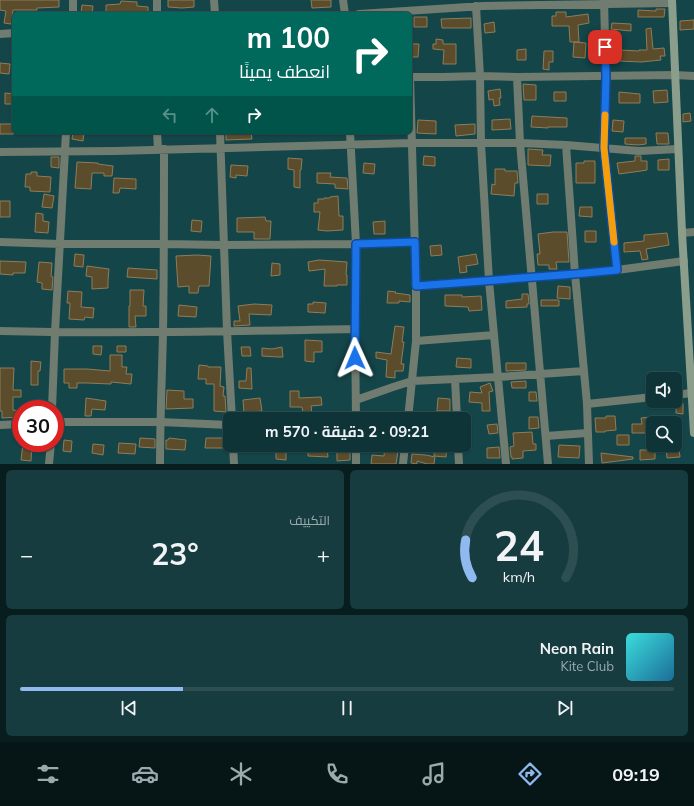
<!DOCTYPE html>
<html lang="ar">
<meta charset="utf-8">
<style>
:root{--surface:#0e3437;--page:#173c3f;--text:#f1f3f6;--muted:#9baaad;--line:#2e4f52;--accent:#90b9f0}
body{margin:0;font-family:Mulish,Cairo,sans-serif;background:var(--page);color:var(--text);direction:rtl;height:100vh;display:flex;flex-direction:column;font-size:15px;white-space:nowrap}
*{box-sizing:border-box;margin:0}
p{font-size:13px;color:var(--muted)}
.icon{flex:none;width:22px;height:22px;fill:none;stroke:currentColor;stroke-width:2;stroke-linecap:round;stroke-linejoin:round}
.map{position:relative;height:464px;overflow:hidden;direction:ltr}
.sheet{display:flex;flex-direction:column;gap:6px;padding:6px;background:#081d1e;flex:1}
.sheet>*{flex:none}
.guide{position:absolute;left:12px;top:12px;width:400px;height:122px;border-radius:6px;box-shadow:0 1px 3px #0004,0 0 0 1px var(--line);direction:rtl;background:#00695c;color:#fff;overflow:hidden}
.tools{position:absolute;left:646px;top:372px;display:grid;gap:8px}
.tools a{display:grid;place-items:center;width:36px;height:36px;border-radius:6px;background:var(--surface);box-shadow:0 1px 3px #0004,0 0 0 1px var(--line);font-size:20px}
.speed{position:absolute;left:12px;top:400px;display:flex;gap:8px;font-size:20px;font-weight:700;text-align:center}
.speed>*{display:grid;place-content:center;width:52px;height:52px;border-radius:50%;background:var(--surface);box-shadow:0 1px 3px #0004,0 0 0 1px var(--line);line-height:1}
.speed .limit{border:6px solid #d22;background:#fff;color:#111}
.pin{position:absolute;display:grid;place-items:center;width:34px;height:34px;color:#fff;margin:-17px;border-radius:8px;box-shadow:0 2px 6px #0006}
.me{position:absolute;width:44px;margin:-22px;rotate:359deg;stroke-linejoin:round;filter:drop-shadow(0 0 3px #0008)}
.turn{display:flex;align-items:center;gap:14px;height:84px;padding:0 16px;font-size:18px}
.turn .icon{width:52px;height:52px;stroke-width:2.5}
.turn b{display:block;font-size:28px;line-height:34px}
.lanes{display:flex;align-items:center;height:38px;padding:0 16px;background:#0003;justify-content:center;gap:20px;direction:ltr}
.lanes .off{opacity:.35}
.big{font-size:30px;font-weight:700;line-height:1.1}
.sheet .widget{flex:1;display:flex;flex-direction:column;justify-content:center;gap:6px;min-width:0;padding:0 14px;border-radius:6px;background:var(--page)}
.sheet .dial{align-items:center;gap:0}
.dial svg{height:104px;overflow:visible;fill:none;stroke:var(--line);stroke-width:7;stroke-linecap:round;text-anchor:middle}
.dial text{fill:var(--text);stroke:none}
.song{display:flex;align-items:center;gap:12px}
.cover{width:48px;height:48px;border-radius:6px;background:linear-gradient(135deg,hsl(180 70% 55%),hsl(200 70% 35%))}
.played{height:4px;border-radius:2px;background:linear-gradient(90deg,var(--accent) 25%,var(--line) 25%)}
.keys{display:flex;justify-content:space-around;direction:ltr}
.heat{display:flex;justify-content:space-between;align-items:center;font-size:22px;direction:ltr}
.sheet .tiles{flex:1;display:grid;gap:6px;grid-template-columns:1fr 1fr}
.widget:last-child{grid-column:span 2}
.trip{position:absolute;left:223px;top:412px;width:248px;height:40px;border-radius:6px;background:var(--surface);box-shadow:0 1px 3px #0004,0 0 0 1px var(--line);font-weight:700;line-height:40px;text-align:center;direction:rtl}
.dock{display:flex;height:64px;justify-content:space-around;align-items:center;background:#061516;color:var(--muted)}
.dock .icon{width:28px;height:28px}
.dock .on{color:var(--accent)}
.dock b{font-size:18px;color:var(--text)}
.map>svg:first-child{display:block}
.building{fill:#5b4c2b;stroke:#8e7d5b}
.lines{fill:none;stroke-linecap:round;stroke-linejoin:round}
.minor{stroke:#707c6f;stroke-width:8}
.secondary{stroke:#8b9e8b;stroke-width:8}
.route-casing{stroke:#114b97;stroke-width:10}
.route{stroke:#1a73e8;stroke-width:7}
.slow{stroke:#f59e0b;stroke-width:7}
</style>
<div class="map">
<svg width="694" height="464" viewBox="0 0 694 464">
<rect width="100%" height="100%" fill="#134549"/>
<path class="building" d="M0,0H59V7L37,8V10H13L11,24L4,23L6,11L0,10Z
M168,0H194V7L182,8L168,7Z
M311,0H331V7L312,8Z
M121,1L137,2V6L148,7V14H136L117,12V14H106V5L120,4Z
M82,5L93,6L92,14H81Z
M656,9H665L664,17H638V10L656,11Z
M556,12H566V17L588,14L589,23L578,25L579,42H570L569,26H552V16H556Z
M414,17H427V27H414Z
M471,18V28H442L441,19Z
M694,20V29L680,30V21Z
M494,22L495,32L485,33L484,24Z
M612,23L631,24V31L611,29Z
M651,28L653,49L664,48L665,56H660L661,60L641,62L618,61L619,50L639,51V50H647L646,29Z
M436,39L443,40V44H456V64H443L444,50L433,49V44H436Z
M574,42L586,43L585,58L573,57Z
M410,44H419L418,57H410Z
M526,49V60H517V50Z
M544,51H553V62H549V70L543,69Z
M0,63L10,64L9,74L0,73Z
M523,84L536,85V100H524Z
M500,89L501,98H499L500,105L494,106L493,99L489,100L488,91Z
M667,90L668,102L654,103L653,91Z
M554,92H566V101H554Z
M619,92L640,94V103H619Z
M5,93L14,94V104H5Z
M690,113L691,121L683,122V114Z
M532,116L567,118V127H548V128L531,127Z
M510,119L511,129L492,130V120Z
M418,120L436,121V134L417,133Z
M613,120L624,121L623,132L612,131Z
M0,124H14V134H0Z
M475,124V134L456,136L455,125Z
M73,132H84L83,141L72,139Z
M236,132H251L252,139L226,140V134L236,133Z
M656,133H668L669,144H657Z
M625,138H646V144L638,145L625,144Z
M528,149L543,150L542,155H551L550,166L528,165Z
M424,156L435,157V166L423,165Z
M635,156H641V161H647V170L641,171L619,174L617,163L635,161Z
M51,157H59V168L51,167Z
M288,158L302,159L301,170H300V188L294,187V170L288,169Z
M669,159V170H658V160Z
M584,161H595V183H576V163H584Z
M77,162L98,163V164L113,166L112,176H104V173H92L91,189L75,188Z
M364,163L375,164L374,174L363,173Z
M231,165L248,166L247,176L236,175V178L230,177Z
M495,169H505V171H517L518,183H515L514,196L491,194L492,184L495,185Z
M31,172H37V176L51,177L50,192L30,191V187H25L26,174H31Z
M317,173H331L330,177L347,178L348,189L335,188V184L317,183Z
M114,178L136,179V189L120,188L119,193H113Z
M44,194L54,196L52,208L42,207Z
M537,194H548V204H537Z
M338,196L339,216H343V230L327,231L318,230L320,212H314V203H318V199H324V198H330V197Z
M0,201H10V217H0Z
M580,207H592V217L579,216Z
M36,213L43,214V221L49,222L48,233L35,232Z
M265,217L266,221H271L270,239H254V232H237V218Z
M192,220L202,221L201,232L191,231Z
M385,221V234H374L373,222Z
M585,231H596V242H585Z
M553,232H567L569,262H556L557,269H549V265H538L537,254H540L538,234Z
M667,233L669,245L646,249L648,259L642,260L640,251L624,252V243L644,241V235Z
M441,245L442,255L431,256L430,246Z
M75,254L84,255L83,267L74,266Z
M476,254L478,264L466,266L467,272L460,273L458,257Z
M197,255L211,256L209,286H199L198,293H189V286L178,287L176,256Z
M319,260L347,262L346,275H347V285H337V286H324L325,269L309,271L308,262Z
M0,261L26,262L25,273H13V275L0,274Z
M39,262L52,263L51,276L53,277L52,290L42,289V283L37,282Z
M272,263L280,264V275L271,276Z
M87,266L109,269L108,280V288L92,289V277L86,276Z
M128,268L157,270V279L127,277Z
M558,286L570,287V299L557,298Z
M130,290H144L143,306H146V316H135L136,327H129V306H130Z
M68,291L82,292L81,307L94,308L93,318L85,317L84,320L69,319L70,303H67Z
M388,291L396,292L395,293L410,295V302L399,301V303H387Z
M522,294H528L529,304H527V307L506,308V301L522,299Z
M445,295H462V297L481,296L482,310L469,311L468,307L445,306Z
M541,300H559V306H541Z
M313,302L326,303L325,313L308,312V304H313Z
M254,304L272,305L271,315L249,314L250,325L234,326V321H240L238,306Z
M179,305L197,307L196,317L178,316Z
M395,326L404,327L402,342H404L401,364H404L403,371H395V378L386,377L387,360L376,358V352L391,354Z
M305,340L322,341V352H314V362L305,361Z
M93,346H102L101,355L93,354Z
M117,346H126V352H117Z
M241,347H250L251,356H242Z
M282,347L283,357H278L262,356V348L272,349Z
M110,355H122V367H127L126,374H132L131,384L111,382V384L87,383H77V388H69V383H64V369H87L110,371Z
M457,358L471,359V368L456,367Z
M31,361L41,362L40,371H38V385H31Z
M506,363H526V370L506,371Z
M199,365L208,366V367H221L220,386L224,387L223,396H225L226,412L214,411V384H206V379H198Z
M0,368H14L13,390H21V397H13V410L21,411V417L2,418V411H0Z
M247,368H251L252,389L239,388V381H246Z
M526,381V388H512L511,382Z
M490,383L493,391L489,392L490,411H482V403L469,402L470,392L482,393L480,387Z
M167,390L184,391V399H193V408L166,409Z
M290,391H299V398L321,397L322,405L311,406L312,414H303L302,407H290Z
M529,392H536L537,401H529Z
M86,398L106,401L105,410L92,409L91,416H85Z
M260,398L262,411L244,413L243,400Z
M438,398L450,399V411H437Z
M676,403H683V414L676,413Z
M606,416H615L616,430L605,431V432H596L595,418H606Z
M529,417H538L539,428L529,429Z
M650,417L652,433H632V424H642L641,418Z
M497,424L498,433L489,434L487,425Z
M532,432L533,444H536V450L523,451V458L512,459V457H511L510,447L514,446L513,433Z
M617,435H629V445H617Z
M140,438L155,439V448L139,447Z
M169,438L186,440L185,450L166,449V440H168Z
M206,438H224V448H205Z
M64,440L72,441L71,452L63,451Z
M23,443H32L31,461L21,460Z
M119,443L136,444L135,454L118,453Z
M93,444L104,445L103,455L92,453Z
M276,445H286V460L276,459Z
M385,445H399L396,464H371L372,455L384,456Z
M435,445L447,446L446,457L434,456Z
M559,445L580,446L579,458L558,457Z
M499,447L500,458H487V448Z
M679,448L680,457L667,458L666,449Z
M327,449L328,457L308,456V450Z
M350,450V460L337,461V451Z
M640,450H655V459L640,460Z
M601,453L633,457V459L602,463Z
M412,454L426,455L435,457L434,464H427L417,461V464L411,463Z"/>
<g class="lines">
<path class="minor" d="M214,0L215,14
M343,0L345,14
M604,0L606,76L604,148L617,270
M476,6L480,76L481,143L489,281L506,464
M73,14V0
M157,14V0
M359,14L483,6L672,3
M0,34L14,33
M517,77L520,143L548,464
M157,132L158,149
M220,132L227,331L232,419
M350,132L356,244L355,329L356,419
M566,145L575,274L587,404L589,464
M0,152L115,151L412,143H520L566,145L639,151L678,149
M682,233L694,232
M0,242L60,244H164L224,245L356,244L415,242
M416,286L575,274L617,270L684,261
M0,331C118,334 237,331 355,329
M416,341L494,335
M455,379L457,419
M675,395L691,393
M356,400L393,387L412,381L498,377L584,371
M587,404L653,397
M52,409L55,332L66,132
M408,419L416,341V286L410,77H443L480,76L517,77L675,75L694,76
M55,422H160L230,425
M0,425L21,424
M546,436L587,433
M233,445L234,464
M356,445V464
M458,445L459,464
M49,464L51,443
M160,464C160,420 162,376 163,333C164,271 164,210 164,149
M403,464L405,445"/>
<path class="secondary" d="M672,0L682,233L694,433"/>
</g>
<g class="lines">
<defs>
<path id="route" d="M355,358L356,244L415,242L416,286L575,274L617,270L604,148L606,76L605,47"/>
</defs>
<use href="#route" class="route-casing"/>
<use href="#route" class="route"/>
<path class="slow" d="M605,115L604,148L614,242"/>
</g>
</svg>
<div class="tools">
<a><svg class="icon" aria-label="sound" viewBox="0 0 24 24"><path d="M4 9h4l5-4v14l-5-4H4zM17 9q2 3 0 6"/></svg></a>
<a><svg class="icon" aria-label="search" viewBox="0 0 24 24"><circle cx="10" cy="10" r="6"/><path d="M15 15l6 6"/></svg></a>
</div>
<div class="speed"><div class="limit">30</div></div>
<div class="pin" style="left:605px;top:47px;background:#d93025"><svg class="icon" aria-label="arrive" viewBox="0 0 24 24"><path d="M6 21V4h12l-3 4 3 4H6"/></svg></div>
<svg class="me" style="left:355px;top:358px" viewBox="-20 -20 40 40"><path d="M0-17L14 15 0 8-14 15z" fill="#1a73e8" stroke="#fff" stroke-width="4"/></svg>
<div class="trip">09:21 · 2 دقيقة · 570 m</div>
<div class="guide">
<div class="turn"><svg class="icon" aria-label="right" viewBox="0 0 24 24"><path d="M7 20v-9h11M14 6l5 5-5 5"/></svg><div><b>100 m</b>انعطف يمينًا</div></div>
<div class="lanes"><svg class="icon off" aria-label="left" viewBox="0 0 24 24"><path d="M17 20v-9H6M10 6l-5 5 5 5"/></svg><svg class="icon off" aria-label="ahead" viewBox="0 0 24 24"><path d="M12 20V5M6 11l6-6 6 6"/></svg><svg class="icon" aria-label="right" viewBox="0 0 24 24"><path d="M7 20v-9h11M14 6l5 5-5 5"/></svg></div>
</div>
</div>
<section class="sheet">
<div class="tiles">
<div class="widget dial"><svg viewBox="0 0 100 80">
<path d="M14 69A42 42 0 1 1 86 69"/>
<path d="M14 69A42 42 0 0 1 9 40" stroke="#90b9f0"/>
<text x="50" y="56" font-size="32" font-weight="700">24</text>
<text x="50" y="72" font-size="11">km/h</text>
</svg></div>
<div class="widget"><p>التكييف</p>
<div class="heat"><a>−</a><b class="big">23°</b><a>+</a></div>
</div>
<div class="widget">
<div class="song"><i class="cover"></i><div><b>Neon Rain</b><p>Kite Club</p></div></div>
<div class="played"></div>
<div class="keys"><svg class="icon" aria-label="previous" viewBox="0 0 24 24"><path d="M18 5L8 12l10 7zM5 5v14"/></svg><svg class="icon" aria-label="pause" viewBox="0 0 24 24"><path d="M8 5v14M16 5v14"/></svg><svg class="icon" aria-label="next" viewBox="0 0 24 24"><path d="M6 5l10 7-10 7zM19 5v14"/></svg></div>
</div>
</div>
</section>
<nav class="dock">
<b>09:19</b>
<svg class="icon on" aria-label="directions" viewBox="0 0 24 24"><path d="M12 3l9 9-9 9-9-9zM9 14v-3h6M13 9l2 2-2 2"/></svg>
<svg class="icon" aria-label="music" viewBox="0 0 24 24"><path d="M9 18V5l10-2v13"/><circle cx="6" cy="18" r="3"/><circle cx="16" cy="16" r="3"/></svg>
<svg class="icon" aria-label="phone" viewBox="0 0 24 24"><path d="M5 4h4l2 5-3 2q2 4 5 5l2-3 5 2v4C11 20 4 13 5 4z"/></svg>
<svg class="icon" aria-label="climate" viewBox="0 0 24 24"><path d="M12 3v18M4 7l16 10M4 17L20 7"/></svg>
<svg class="icon" aria-label="car" viewBox="0 0 24 24"><path d="M5 17H2v-5l4-1 3-4h7l3 4 3 1v5h-3M9 17h6M6 11h13"/><circle cx="7" cy="17" r="2"/><circle cx="17" cy="17" r="2"/></svg>
<svg class="icon" aria-label="filters" viewBox="0 0 24 24"><path d="M4 7h16M4 17h16"/><circle cx="9" cy="7" r="2"/><circle cx="15" cy="17" r="2"/></svg>
</nav>
